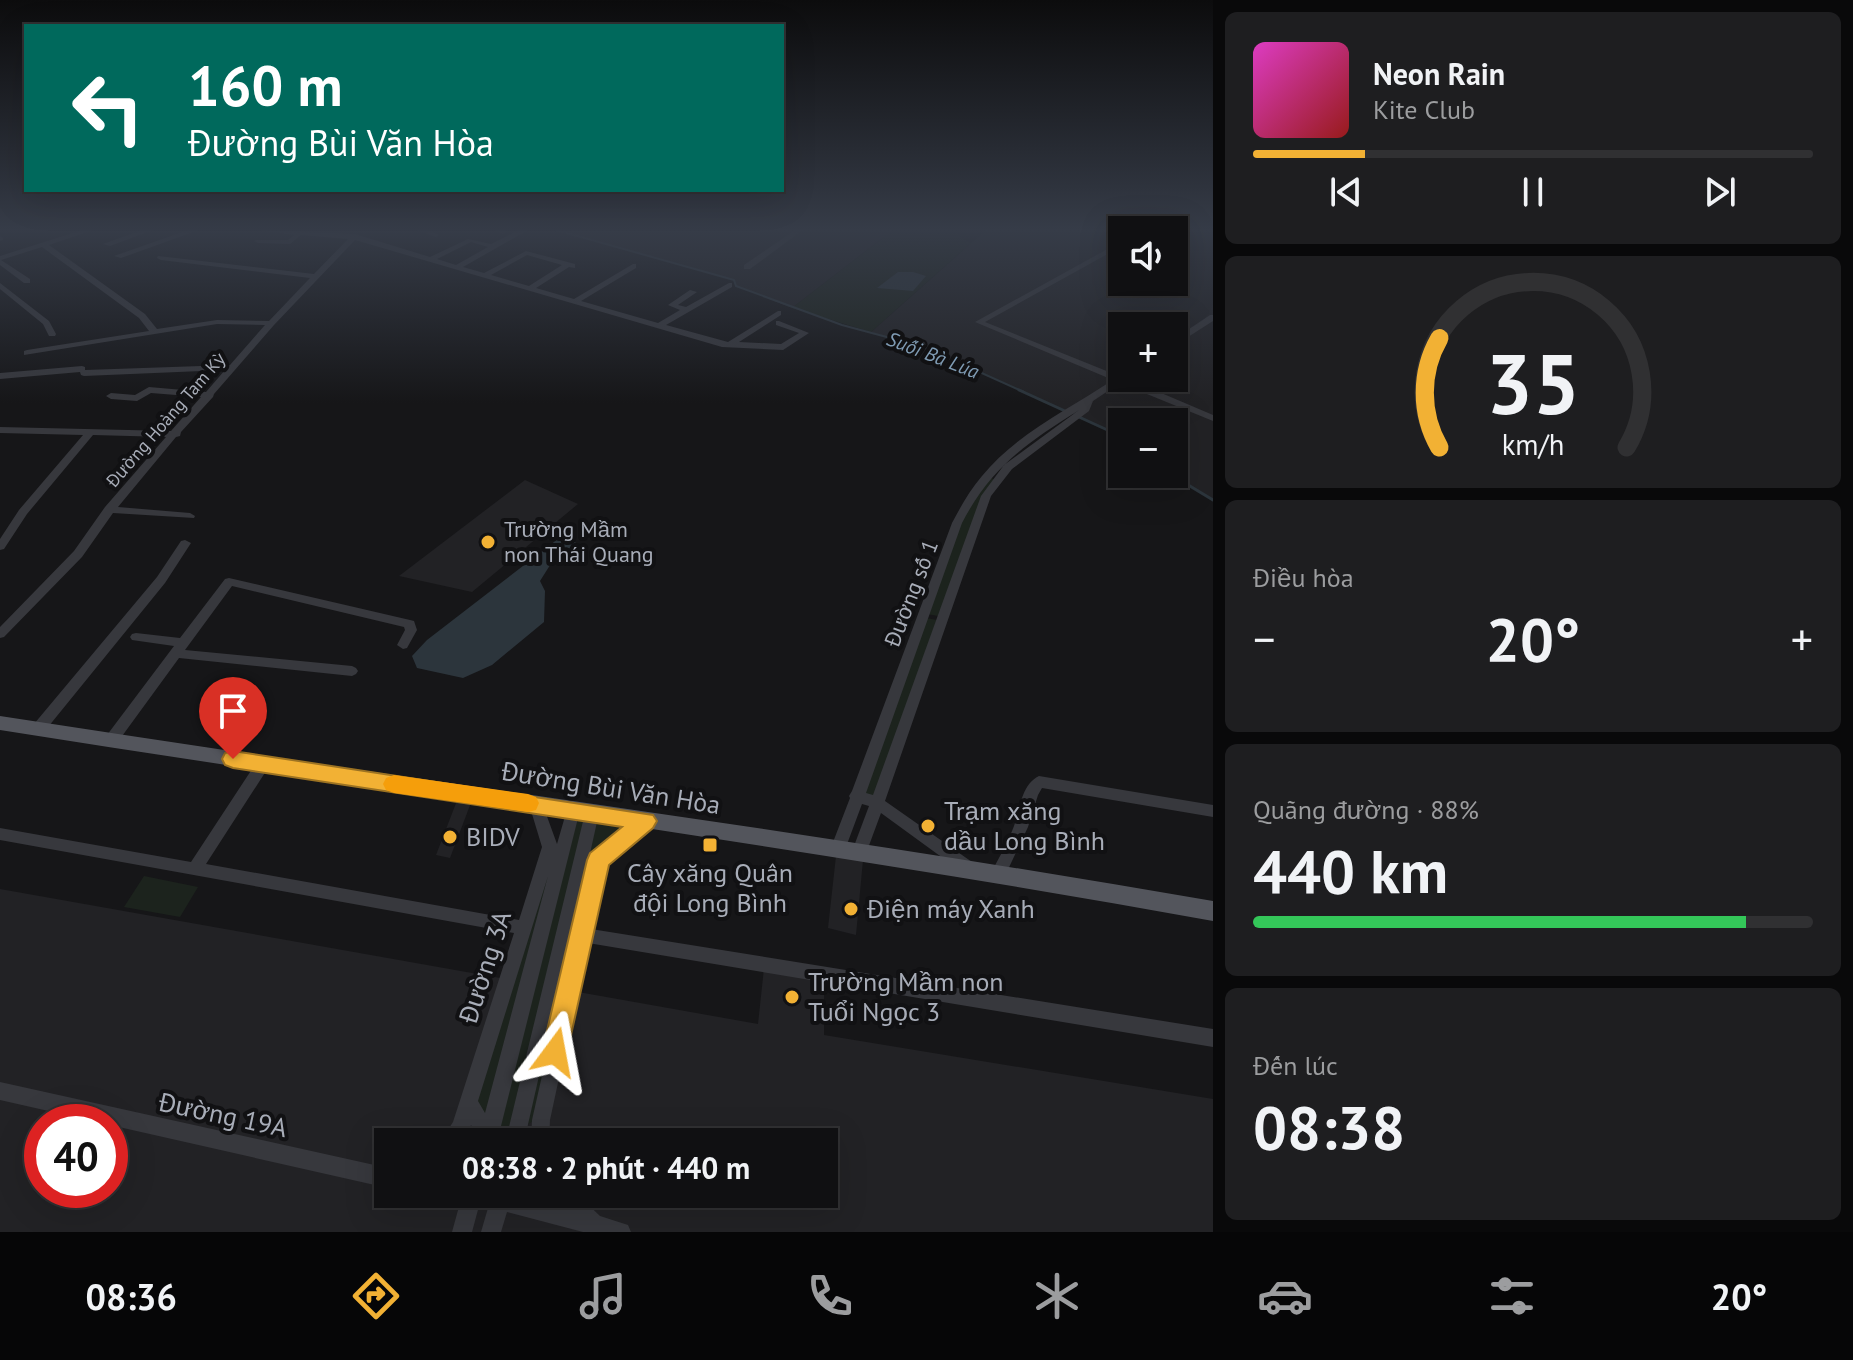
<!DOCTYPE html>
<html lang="vi">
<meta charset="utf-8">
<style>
:root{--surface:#101012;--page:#1e1e20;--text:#f1f3f6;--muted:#9c9d9f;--line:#303032;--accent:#f2b134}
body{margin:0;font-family:"PT Sans",sans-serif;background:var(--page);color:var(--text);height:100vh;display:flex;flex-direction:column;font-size:30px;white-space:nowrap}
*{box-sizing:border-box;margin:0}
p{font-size:26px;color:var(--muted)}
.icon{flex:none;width:44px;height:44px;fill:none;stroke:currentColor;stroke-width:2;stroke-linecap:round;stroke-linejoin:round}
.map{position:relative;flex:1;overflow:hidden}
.drawer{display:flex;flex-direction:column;gap:12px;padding:12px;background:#09090a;width:640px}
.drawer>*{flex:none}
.hud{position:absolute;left:24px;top:24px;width:760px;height:168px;border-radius:0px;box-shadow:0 8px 32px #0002,0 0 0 2px var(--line);background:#00695c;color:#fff;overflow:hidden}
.buttons{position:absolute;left:1108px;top:216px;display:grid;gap:16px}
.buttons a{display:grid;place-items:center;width:80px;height:80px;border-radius:0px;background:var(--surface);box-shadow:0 8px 32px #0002,0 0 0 2px var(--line);font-size:40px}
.speed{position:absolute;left:24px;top:1104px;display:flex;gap:16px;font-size:40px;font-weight:700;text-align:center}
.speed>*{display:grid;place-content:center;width:104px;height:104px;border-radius:50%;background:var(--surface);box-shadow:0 8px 32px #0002,0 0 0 2px var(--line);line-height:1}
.speed .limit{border:12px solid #d22;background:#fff;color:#111}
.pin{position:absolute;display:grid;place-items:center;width:68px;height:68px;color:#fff;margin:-82px -34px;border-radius:50% 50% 50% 0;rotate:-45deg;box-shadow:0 0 8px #0007}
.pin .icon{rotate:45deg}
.me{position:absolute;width:88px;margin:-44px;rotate:13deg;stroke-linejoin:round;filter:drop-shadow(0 0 6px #0008)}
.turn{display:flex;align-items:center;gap:28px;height:168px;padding:0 32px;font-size:36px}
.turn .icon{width:104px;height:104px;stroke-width:2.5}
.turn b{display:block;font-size:56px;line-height:68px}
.big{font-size:60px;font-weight:700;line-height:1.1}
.drawer .tile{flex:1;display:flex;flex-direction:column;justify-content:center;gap:12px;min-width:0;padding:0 28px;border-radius:12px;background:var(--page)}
.drawer .dial{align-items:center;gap:0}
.dial svg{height:208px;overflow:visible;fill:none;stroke:var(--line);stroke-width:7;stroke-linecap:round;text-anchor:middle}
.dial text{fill:var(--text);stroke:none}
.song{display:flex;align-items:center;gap:24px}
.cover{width:96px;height:96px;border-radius:12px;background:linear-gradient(135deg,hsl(310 70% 55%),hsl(0 70% 35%))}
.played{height:8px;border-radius:4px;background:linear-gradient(90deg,var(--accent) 20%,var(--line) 20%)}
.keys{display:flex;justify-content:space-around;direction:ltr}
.heat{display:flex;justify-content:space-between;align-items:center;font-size:44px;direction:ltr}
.charge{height:12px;border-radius:6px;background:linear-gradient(90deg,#34c759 88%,var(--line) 0)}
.trip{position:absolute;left:374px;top:1128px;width:464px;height:80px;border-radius:0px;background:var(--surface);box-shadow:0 8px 32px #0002,0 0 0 2px var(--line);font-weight:700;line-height:80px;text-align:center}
.tab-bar{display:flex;height:128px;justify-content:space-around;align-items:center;background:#060607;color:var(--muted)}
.tab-bar .icon{width:56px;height:56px}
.tab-bar .current{color:var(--accent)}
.tab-bar b{font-size:36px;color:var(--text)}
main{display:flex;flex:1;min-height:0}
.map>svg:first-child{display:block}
.built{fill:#222225;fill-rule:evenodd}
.green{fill:#1c231d}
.water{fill:#2c353c}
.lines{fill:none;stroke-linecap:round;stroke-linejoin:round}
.stream-far1{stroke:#2c353c;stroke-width:2}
.stream{stroke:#2c353c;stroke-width:3}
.minor{fill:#37383d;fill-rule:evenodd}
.major{fill:#53555c;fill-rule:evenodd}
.route{fill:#f2b134;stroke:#9d7322;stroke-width:2}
.slow{fill:#f59e0b}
.poi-dot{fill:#f2b134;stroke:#111113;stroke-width:3}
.labels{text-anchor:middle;stroke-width:8;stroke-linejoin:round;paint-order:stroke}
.far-street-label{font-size:18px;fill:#a8adb8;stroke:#111113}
.far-water-label{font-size:20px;font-style:italic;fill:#7f9bb3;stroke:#111113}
.poi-label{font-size:22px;fill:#a8adb8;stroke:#111113;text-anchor:start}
.street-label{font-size:22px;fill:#a8adb8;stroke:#111113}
.near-street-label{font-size:26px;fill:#a8adb8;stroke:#111113}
.near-poi-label{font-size:26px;fill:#a8adb8;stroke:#111113;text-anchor:start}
</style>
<main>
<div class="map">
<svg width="1213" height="1232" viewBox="0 0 1213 1232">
<rect width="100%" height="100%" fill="#161618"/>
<path class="built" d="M556,230H893L792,308L736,286L733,280Z
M986,230H1122V282H1174V230H1213V500L1170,474H1174V422H1122V442L1114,433L1095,424L949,358L871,332ZM1122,326H1174V378H1122Z
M525,480L578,504L472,592L399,576Z
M458,798L472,800L450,858L436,855Z
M836,856L863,860L856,935L828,928Z
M0,889L758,1024L764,968L824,978V1035L1213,1099V1232H0ZM42,1122H110V1190H42ZM388,1142H824V1194H388Z"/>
<path class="green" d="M893,230H957L960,237L971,243L871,332L792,308Z
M987,477L994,479L938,616L927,614L960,524Z
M926,618L937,620L873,798L861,794Z
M578,816L585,817L508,1136L497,1133Z
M597,819L633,825L587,864Z
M551,862L553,868L484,1122L476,1106Z
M589,871L533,1121L526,1126L585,874Z
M144,876L198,887L180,917L124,907Z"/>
<path class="water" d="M898,272H913L926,276L913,291L877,288Z
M563,535L576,543V548L552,562L540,581L545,591L544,622L492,665L463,678L417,668L412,656L427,640Z"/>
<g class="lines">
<path class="stream-far1" d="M556,230L734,280L736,286L842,325L924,347L1024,392"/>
<path class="stream" d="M1019,390L1065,411
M1079,417L1114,433L1122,442
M1170,474L1213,500"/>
<path class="minor" d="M82,230H93L49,245L145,314L157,329L217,320L269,321L310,278L161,260L157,258L158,256L314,274L348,239L301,235L290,244L258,243L254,241L256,240H288L294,235L259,230L355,234L430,257L468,239L491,244L519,230H528L463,267L484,273L526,251L575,264V268L569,267L536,288L574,299L633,264H636V268L581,301L658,323L680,310L668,305L690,290L697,292L678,305L686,307L729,283H732V287L666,325L728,342L778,311H781V315L739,342L781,344L799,333L776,325V321H779L809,333L783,350L722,347L355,240L274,325L214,394L213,397L181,432L180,436L176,437L118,507L190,513L195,516L194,518L113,513L82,557L4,637L0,638V627L74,551L105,507L166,437L93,435L27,514L4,549L0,550V539L19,510L83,435L0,433V427L171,431L201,397L151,393L137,401L111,399L106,396L111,393L135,395L149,387L206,392L225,370L84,376L81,375L80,372L0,379V373L82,366L85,367V370L230,365L265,325L217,324L24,355V351L27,350L149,331L139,318L42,247L1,260L30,279V283H24L0,265V256ZM471,242L488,247L456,265L437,259ZM527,255L562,265L529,286L491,275Z
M142,230H153L110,246L103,244Z
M188,230H199L121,258L114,256Z
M417,230H428L439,235L436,237Z
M495,230H505L506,232L503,234Z
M795,230H803L750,269H744V265Z
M0,236L3,238V240L0,241Z
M1122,241V246L985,322L1119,376L1122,375V378H1126L1213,415V421L1120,383L1093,401L1089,411L1012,469L991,496L885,801L972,862L975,867L972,872L967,874L962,872L881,813L864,859L859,861L854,859L851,854L869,806L862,804L843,855L838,856L833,855L830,850L850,798L849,796L852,791L952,523C961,506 970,490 982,476C1016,434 1069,409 1113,380L975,322ZM1079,410L1004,465L981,496L873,795L866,793L962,523C991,467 1027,443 1079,410Z
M0,283L49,321L56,334L55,336H49L43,324L0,289Z
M1210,315H1213V321L1174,346V339Z
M185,540L191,543L165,583L44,732L39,733L34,732L32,728L34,724L157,577L181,541Z
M229,578L410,620L414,621L417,630L407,648L403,649L397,645L405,630L404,627L232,586L185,650L352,666L356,668L358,671L356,674L352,676L179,658L117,743L112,744L107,743L105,739L107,735L174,646L132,640L130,637L132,634L136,633L180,638L225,579Z
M263,758L268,760L270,764L268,768L206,864L519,920L542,847L529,804L531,800L536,798L541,800L557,844L568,806L573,804L578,806L580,810L500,1130L508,1131L585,813L587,809L592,807L597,809L599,813L589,858L641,817L646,815L651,817L653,821L651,825L605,863L591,929L1213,1029V1047L588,943L550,1120L549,1142H531L532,1120L589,868L587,865L524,1142H478L479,1138L471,1125L468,1134L461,1142H440L453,1122L514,933L0,840V828L191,862L258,760ZM548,876L485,1113L478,1101Z
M1039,776L1213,805V817L1042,788L1038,795L1028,827L1004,878L999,880L994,878L991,873C999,858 1008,842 1014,826C1020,809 1021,785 1039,776Z
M0,1082L388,1168V1188L110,1125V1122H97L0,1100Z
M452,1194H515L562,1206L556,1201L553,1194H577L600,1216L628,1225L631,1232H583L507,1212L501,1232H481L488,1208L479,1206L472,1232H452L460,1203L455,1201Z"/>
<path class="major" d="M0,716C404,779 810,831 1213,901V921C810,848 404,794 0,730Z"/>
</g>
<linearGradient id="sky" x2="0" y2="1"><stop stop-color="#0c0c0d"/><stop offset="0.57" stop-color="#363c48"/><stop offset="1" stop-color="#363c48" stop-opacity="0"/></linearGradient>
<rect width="1213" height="403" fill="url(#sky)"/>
<path class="route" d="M233,751L653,815L657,821L653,828L609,865L565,1062L555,1066L546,1062L542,1052L587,860L590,853L622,827L233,768L225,765L222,759L225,753Z"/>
<path class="slow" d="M394,775L528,794L536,797L539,803L536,810L528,812L394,793L386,790L383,784L386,778Z"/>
<g class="poi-dot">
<circle cx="488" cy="542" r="8"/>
<circle cx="928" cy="826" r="8"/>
<circle cx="450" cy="837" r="8"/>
<rect x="702" y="837" width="16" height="16" rx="4"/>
<circle cx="851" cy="909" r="8"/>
<circle cx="792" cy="997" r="8"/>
</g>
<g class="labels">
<g class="far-street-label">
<text transform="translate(166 420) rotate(-49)" y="6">Đường Hoàng Tam Kỳ</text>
</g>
<g class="far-water-label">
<text transform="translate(933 355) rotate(21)" y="7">Suối Bà Lúa</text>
</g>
<g class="poi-label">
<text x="504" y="537">Trường Mầm<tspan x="504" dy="25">non Thái Quang</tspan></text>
</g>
<g class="street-label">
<text transform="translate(911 593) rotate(-69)" y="8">Đường số 1</text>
</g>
<g class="near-street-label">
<text transform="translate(611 788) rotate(9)" y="9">Đường Bùi Văn Hòa</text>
<text transform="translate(485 967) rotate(-72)" y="9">Đường 3A</text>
<text transform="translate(223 1115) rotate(12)" y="9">Đường 19A</text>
</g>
<g class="near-poi-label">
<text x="944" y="820">Trạm xăng<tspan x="944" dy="30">dầu Long Bình</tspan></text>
<text x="466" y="846">BIDV</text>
<text x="710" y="882" text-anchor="middle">Cây xăng Quân<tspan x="710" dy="30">đội Long Bình</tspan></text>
<text x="867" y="918">Điện máy Xanh</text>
<text x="808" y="991">Trường Mầm non<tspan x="808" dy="30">Tuổi Ngọc 3</tspan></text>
</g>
</g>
</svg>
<div class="buttons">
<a><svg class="icon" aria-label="sound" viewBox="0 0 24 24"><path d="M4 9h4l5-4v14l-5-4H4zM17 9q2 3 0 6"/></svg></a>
<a>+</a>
<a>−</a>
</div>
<div class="speed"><div class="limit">40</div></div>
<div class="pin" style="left:233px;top:759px;background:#d93025"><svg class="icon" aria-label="arrive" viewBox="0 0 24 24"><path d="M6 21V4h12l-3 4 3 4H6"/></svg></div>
<svg class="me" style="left:555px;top:1052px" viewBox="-20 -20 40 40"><path d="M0-17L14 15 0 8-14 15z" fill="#f2b134" stroke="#fff" stroke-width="4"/></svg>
<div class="trip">08:38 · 2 phút · 440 m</div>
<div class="hud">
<div class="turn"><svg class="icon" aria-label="left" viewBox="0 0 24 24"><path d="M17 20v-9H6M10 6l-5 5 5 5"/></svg><div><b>160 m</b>Đường Bùi Văn Hòa</div></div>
</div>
</div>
<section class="drawer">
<div class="tile">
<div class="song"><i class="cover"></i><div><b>Neon Rain</b><p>Kite Club</p></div></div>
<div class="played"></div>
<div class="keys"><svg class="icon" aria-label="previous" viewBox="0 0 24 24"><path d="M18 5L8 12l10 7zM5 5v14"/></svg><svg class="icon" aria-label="pause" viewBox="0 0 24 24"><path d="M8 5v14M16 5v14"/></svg><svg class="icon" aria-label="next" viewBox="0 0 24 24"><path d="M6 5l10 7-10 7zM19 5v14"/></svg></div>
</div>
<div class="tile dial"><svg viewBox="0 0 100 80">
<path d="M14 69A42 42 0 1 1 86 69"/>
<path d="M14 69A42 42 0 0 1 14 27" stroke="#f2b134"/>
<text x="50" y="56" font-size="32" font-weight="700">35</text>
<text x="50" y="72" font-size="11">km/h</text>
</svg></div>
<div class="tile"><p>Điều hòa</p>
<div class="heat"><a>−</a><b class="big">20°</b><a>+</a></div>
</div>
<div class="tile"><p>Quãng đường · 88%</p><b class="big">440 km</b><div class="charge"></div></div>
<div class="tile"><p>Đến lúc</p><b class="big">08:38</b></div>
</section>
</main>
<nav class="tab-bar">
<b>08:36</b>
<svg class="icon current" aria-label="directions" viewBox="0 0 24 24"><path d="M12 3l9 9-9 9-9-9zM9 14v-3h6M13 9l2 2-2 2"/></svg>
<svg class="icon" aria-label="music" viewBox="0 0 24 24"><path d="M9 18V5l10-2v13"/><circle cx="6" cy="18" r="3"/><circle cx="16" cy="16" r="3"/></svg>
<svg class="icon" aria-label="phone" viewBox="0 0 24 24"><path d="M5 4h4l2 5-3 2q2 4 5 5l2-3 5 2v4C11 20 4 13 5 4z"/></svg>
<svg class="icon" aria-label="climate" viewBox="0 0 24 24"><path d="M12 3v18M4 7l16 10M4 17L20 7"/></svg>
<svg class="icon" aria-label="car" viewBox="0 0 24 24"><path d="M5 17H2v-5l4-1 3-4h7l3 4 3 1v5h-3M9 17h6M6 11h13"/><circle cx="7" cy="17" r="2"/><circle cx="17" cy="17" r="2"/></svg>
<svg class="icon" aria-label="filters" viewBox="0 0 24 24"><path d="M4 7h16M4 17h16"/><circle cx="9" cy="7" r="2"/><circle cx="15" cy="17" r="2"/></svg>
<b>20°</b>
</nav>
